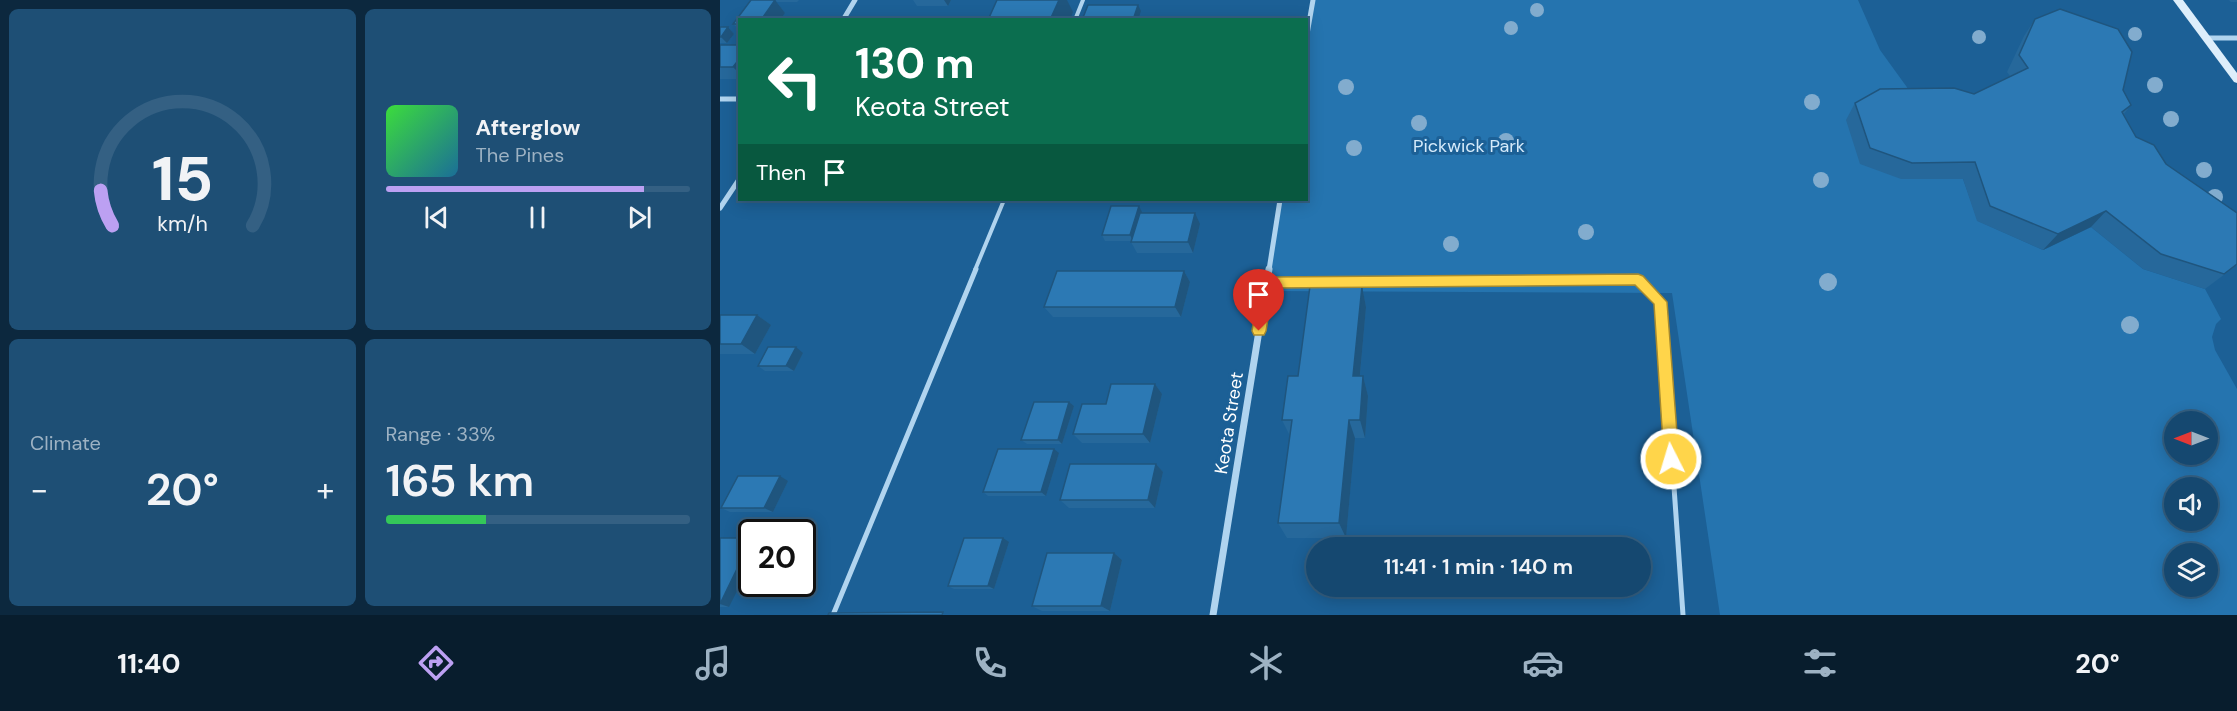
<!DOCTYPE html>
<meta charset="utf-8">
<style>
:root{--surface:#154870;--page:#1e4f75;--text:#f1f3f6;--muted:#9db2c3;--line:#346083;--accent:#bca0f2}
body{margin:0;font-family:"DM Sans",sans-serif;background:var(--page);color:var(--text);height:100vh;display:flex;flex-direction:column;font-size:22px;white-space:nowrap}
*{box-sizing:border-box;margin:0}
p{font-size:20px;color:var(--muted)}
.icon{flex:none;width:33px;height:33px;fill:none;stroke:currentColor;stroke-width:2;stroke-linecap:round;stroke-linejoin:round}
.map{position:relative;flex:1;overflow:hidden}
.panel{display:flex;flex-direction:column;gap:9px;padding:9px;background:#0c283e;width:720px}
.panel>*{flex:none}
.guide{position:absolute;left:18px;top:18px;width:570px;height:183px;border-radius:0px;box-shadow:0 3px 15px #0003,0 0 0 2px var(--line);background:#0b6e4f;color:#fff;overflow:hidden}
.needle{width:39px;rotate:270deg}
.fabs{position:absolute;left:1444px;top:411px;display:grid;gap:12px}
.fabs a{display:grid;place-items:center;width:54px;height:54px;border-radius:50%;background:var(--surface);box-shadow:0 3px 15px #0003,0 0 0 2px var(--line);font-size:30px}
.speed{position:absolute;left:18px;top:519px;display:flex;gap:12px;font-size:30px;font-weight:700;text-align:center}
.speed>*{display:grid;place-content:center;width:78px;height:78px;border-radius:50%;background:var(--surface);box-shadow:0 3px 15px #0003,0 0 0 2px var(--line);line-height:1}
.speed .limit{border:3px solid #111;border-radius:9px;background:#fff;color:#111}
.pin{position:absolute;display:grid;place-items:center;width:51px;height:51px;color:#fff;margin:-62px -26px;border-radius:50% 50% 50% 0;rotate:-45deg;box-shadow:0 0 6px #0007}
.pin .icon{rotate:45deg}
.me{position:absolute;width:66px;margin:-33px;rotate:355deg;stroke-linejoin:round;filter:drop-shadow(0 0 4px #0008)}
.turn{display:flex;align-items:center;gap:21px;height:126px;padding:0 18px;font-size:27px}
.turn .icon{width:78px;height:78px;stroke-width:2.5}
.turn b{display:block;font-size:42px;line-height:51px}
.then{display:flex;align-items:center;height:57px;padding:0 18px;background:#0003;gap:12px;font-size:22px}
.big{font-size:45px;font-weight:600;line-height:1.1}
.panel .widget{flex:1;display:flex;flex-direction:column;justify-content:center;gap:9px;min-width:0;padding:0 21px;border-radius:9px;background:var(--page)}
.panel .dial{align-items:center;gap:0}
.dial svg{height:156px;overflow:visible;fill:none;stroke:var(--line);stroke-width:7;stroke-linecap:round;text-anchor:middle}
.dial text{fill:var(--text);stroke:none}
.song{display:flex;align-items:center;gap:18px}
.cover{width:72px;height:72px;border-radius:9px;background:linear-gradient(135deg,hsl(120 70% 55%),hsl(200 70% 35%))}
.played{height:6px;border-radius:3px;background:linear-gradient(90deg,var(--accent) 85%,var(--line) 85%)}
.keys{display:flex;justify-content:space-around;direction:ltr}
.heat{display:flex;justify-content:space-between;align-items:center;font-size:33px;direction:ltr}
.charge{height:9px;border-radius:4px;background:linear-gradient(90deg,#34c759 33%,var(--line) 0)}
.panel .tiles{flex:1;display:grid;gap:9px;grid-template-columns:repeat(2,1fr)}
.trip{position:absolute;left:586px;top:537px;width:345px;height:60px;border-radius:30px;background:var(--surface);box-shadow:0 3px 15px #0003,0 0 0 2px var(--line);font-weight:600;line-height:60px;text-align:center}
.menu{display:flex;height:96px;justify-content:space-around;align-items:center;background:#081d2d;color:var(--muted)}
.menu .icon{width:42px;height:42px}
.menu .selected{color:var(--accent)}
.menu b{font-size:27px;color:var(--text)}
main{display:flex;flex:1;min-height:0}
.map>svg:first-child{display:block}
.green{fill:#2574af;fill-rule:evenodd}
.lines{fill:none;stroke-linecap:round;stroke-linejoin:round}
.lane-far1{stroke:#b0d4ef;stroke-width:4}
.lane{stroke:#b0d4ef;stroke-width:5}
.street-far1{stroke:#b0d4ef;stroke-width:5}
.street{stroke:#b0d4ef;stroke-width:7}
.secondary{fill:#ddeefb;fill-rule:evenodd}
.tree{fill:#82acce}
.wall{fill:#26689b}
.shaded-wall{fill:#1f557e}
.building{fill:#2c79b4;stroke:#1f557e;stroke-width:1.5}
.route{fill:#ffd54a;stroke:#a68a30;stroke-width:1.5}
.labels{text-anchor:middle;stroke-width:6;stroke-linejoin:round;paint-order:stroke}
.park-label{font-size:18px;fill:#d6ebfb;stroke:#1c6096}
.street-label{font-size:18px;fill:#fff;stroke:#1c6096}
</style>
<main>
<section class="panel">
<div class="tiles">
<div class="widget dial"><svg viewBox="0 0 100 80">
<path d="M14 69A42 42 0 1 1 86 69"/>
<path d="M14 69A42 42 0 0 1 8 51" stroke="#bca0f2"/>
<text x="50" y="56" font-size="32" font-weight="700">15</text>
<text x="50" y="72" font-size="11">km/h</text>
</svg></div>
<div class="widget">
<div class="song"><i class="cover"></i><div><b>Afterglow</b><p>The Pines</p></div></div>
<div class="played"></div>
<div class="keys"><svg class="icon" aria-label="previous" viewBox="0 0 24 24"><path d="M18 5L8 12l10 7zM5 5v14"/></svg><svg class="icon" aria-label="pause" viewBox="0 0 24 24"><path d="M8 5v14M16 5v14"/></svg><svg class="icon" aria-label="next" viewBox="0 0 24 24"><path d="M6 5l10 7-10 7zM19 5v14"/></svg></div>
</div>
<div class="widget"><p>Climate</p>
<div class="heat"><a>−</a><b class="big">20°</b><a>+</a></div>
</div>
<div class="widget"><p>Range · 33%</p><b class="big">165 km</b><div class="charge"></div></div>
</div>
</section>
<div class="map">
<svg width="1517" height="615" viewBox="0 0 1517 615">
<rect width="100%" height="100%" fill="#1c6096"/>
<path class="green" d="M593,0H1138L1160,50L1194,97L1181,179H1243L1258,221L1323,250L1371,227L1423,269L1485,289L1501,319L1496,324L1492,337L1495,350L1517,389V615H1000L952,293L545,291L560,200H586V40ZM1455,422H1488V454H1455ZM1455,488H1488V520H1455ZM1455,554H1488V586H1455Z"/>
<g class="lines">
<path class="lane-far1" d="M355,20L363,0
M255,270L284,200"/>
<path class="lane" d="M547,282L918,280L941,302L963,615
M113,615L256,269"/>
<path class="street-far1" d="M123,20L135,0
M1486,38H1517
M586,40L593,0
M0,99H20
M0,208L20,178
M549,270L560,200"/>
<path class="street" d="M493,615L549,269"/>
<path class="secondary" d="M1453,0H1463L1517,73V83L1514,82Z"/>
</g>
<g class="tree">
<circle cx="817" cy="10" r="7"/>
<circle cx="791" cy="28" r="7"/>
<circle cx="1415" cy="34" r="7"/>
<circle cx="1259" cy="37" r="7"/>
<circle cx="1435" cy="85" r="8"/>
<circle cx="626" cy="87" r="8"/>
<circle cx="1092" cy="102" r="8"/>
<circle cx="1451" cy="119" r="8"/>
<circle cx="699" cy="123" r="8"/>
<circle cx="786" cy="141" r="8"/>
<circle cx="634" cy="148" r="8"/>
<circle cx="1484" cy="170" r="8"/>
<circle cx="1101" cy="180" r="8"/>
<circle cx="1495" cy="197" r="8"/>
<circle cx="866" cy="232" r="8"/>
<circle cx="731" cy="244" r="8"/>
<circle cx="1108" cy="282" r="9"/>
<circle cx="1410" cy="325" r="9"/>
</g>
<path class="wall" d="M31,0H55L65,13L60,20H20V30L13,24Z
M55,0H79L77,2H57Z
M193,0H231L228,6H197Z
M1509,0H1517V2H1511Z
M1315,19L1403,90L1411,105L1404,114L1416,137L1446,164L1517,265L1485,289L1423,269L1371,227L1323,250L1257,221L1243,179H1181L1140,164L1126,120L1135,103L1254,94L1290,76L1287,72L1304,36Z
M0,27H8L14,34L7,43H0Z
M0,45H20V79H0Z
M419,206L422,213L480,224L473,253H417L411,242L412,241H385L382,235Z
M464,271L470,282L461,317H333L324,307Z
M642,286L646,307L640,376H643L648,396L645,438H635L626,538H567L558,523L570,436L562,420L578,376Z
M0,315H37L51,325L35,354H0Z
M83,353L74,371H45L38,366Z
M435,384L442,394L430,443H362L353,434L386,404Z
M349,402L354,406L342,444H307L301,440Z
M339,453L326,496H268L263,492Z
M436,464L443,472L435,508H349L340,500Z
M68,481L53,512H10L1,508Z
M0,538L9,607H0Z
M289,542L274,589H234L228,586Z
M394,553L402,560L390,611H322L312,606Z"/>
<path class="shaded-wall" d="M55,0L65,13L60,20H41Z
M224,0H231L228,6Z
M339,0H347L353,12L350,20H330Z
M418,5L421,11L418,20H413Z
M8,27L14,34L7,43L1,37Z
M20,58V74L13,67Z
M419,206L422,212L413,241L410,235Z
M1386,211L1371,227L1323,250L1338,234Z
M475,213L480,224L473,253L468,242Z
M464,271L470,282L461,317L455,307Z
M642,286L646,307L638,396L633,376Z
M37,315L51,325L35,354L21,344Z
M76,347L83,353L74,371L66,366Z
M643,376L648,396L645,438L640,420Z
M435,384L442,394L430,443L423,434Z
M349,402L354,406L342,444L338,440Z
M629,420L635,438L626,538L619,523Z
M334,449L339,453L326,496L321,492Z
M436,464L443,472L435,508L428,500Z
M60,476L68,481L53,512L44,508Z
M283,538L289,542L274,589L268,586Z
M32,540V561L9,607L0,604Z
M394,553L402,560L390,611L381,606Z"/>
<path class="building" d="M31,0H55L41,20H20V24H13Z
M277,0H339L330,20H268Z
M368,5H418L413,20H362Z
M1340,9L1398,29L1412,52L1403,90L1411,105L1402,112L1416,137L1434,145L1446,164L1517,213V264L1504,274L1441,254L1386,211L1338,234L1270,206L1255,162L1192,163L1150,148L1135,103L1160,89L1234,88L1254,94L1308,68L1299,55L1315,19Z
M0,27H8L1,37H0Z
M0,45H20V58L13,67H0Z
M391,206H419L410,235H382Z
M420,213H475L468,242H411Z
M337,271H464L455,307H324Z
M590,286H642L633,376H643L640,420H629L619,523H558L572,420H562L568,376H578Z
M0,315H37L21,344H0Z
M48,347H76L66,366H38Z
M391,384H435L423,434H353L362,404H386Z
M314,402H349L338,440H301Z
M278,449H334L321,492H263Z
M350,464H436L428,500H340Z
M18,476H60L44,508H1Z
M0,538H32L0,604Z
M244,538H283L268,586H228Z
M327,553H394L381,606H312Z
M223,612L222,615H108L109,613Z"/>
<path class="route" d="M918,274L923,276L947,302L959,459L957,464L951,466L946,464L944,459L934,304L915,285L553,288L546,331L544,335H534L532,331L540,282L547,277Z"/>
<g class="labels">
<g class="park-label">
<text x="749" y="152">Pickwick Park</text>
</g>
<g class="street-label">
<text transform="translate(509 423) rotate(-81)" y="6">Keota Street</text>
</g>
</g>
</svg>
<div class="fabs">
<a><svg class="needle" viewBox="-14 -14 28 28"><path d="M0-13l5 13h-10z" fill="#e53935"/><path d="M0 13l5-13h-10z" fill="#9db2c3"/></svg></a>
<a><svg class="icon" aria-label="sound" viewBox="0 0 24 24"><path d="M4 9h4l5-4v14l-5-4H4zM17 9q2 3 0 6"/></svg></a>
<a><svg class="icon" aria-label="layers" viewBox="0 0 24 24"><path d="M12 4l9 5-9 5-9-5zM3 14l9 5 9-5"/></svg></a>
</div>
<div class="speed"><div class="limit">20</div></div>
<div class="pin" style="left:539px;top:331px;background:#d93025"><svg class="icon" aria-label="arrive" viewBox="0 0 24 24"><path d="M6 21V4h12l-3 4 3 4H6"/></svg></div>
<svg class="me" style="left:951px;top:459px" viewBox="-20 -20 40 40"><circle r="17" fill="#ffd54a" stroke="#fff" stroke-width="3"/><path d="M0-11L8 9 0 5-8 9z" fill="#fff"/></svg>
<div class="trip">11:41 · 1 min · 140 m</div>
<div class="guide">
<div class="turn"><svg class="icon" aria-label="left" viewBox="0 0 24 24"><path d="M17 20v-9H6M10 6l-5 5 5 5"/></svg><div><b>130 m</b>Keota Street</div></div>
<div class="then">Then<svg class="icon" aria-label="arrive" viewBox="0 0 24 24"><path d="M6 21V4h12l-3 4 3 4H6"/></svg></div>
</div>
</div>
</main>
<nav class="menu">
<b>11:40</b>
<svg class="icon selected" aria-label="directions" viewBox="0 0 24 24"><path d="M12 3l9 9-9 9-9-9zM9 14v-3h6M13 9l2 2-2 2"/></svg>
<svg class="icon" aria-label="music" viewBox="0 0 24 24"><path d="M9 18V5l10-2v13"/><circle cx="6" cy="18" r="3"/><circle cx="16" cy="16" r="3"/></svg>
<svg class="icon" aria-label="phone" viewBox="0 0 24 24"><path d="M5 4h4l2 5-3 2q2 4 5 5l2-3 5 2v4C11 20 4 13 5 4z"/></svg>
<svg class="icon" aria-label="climate" viewBox="0 0 24 24"><path d="M12 3v18M4 7l16 10M4 17L20 7"/></svg>
<svg class="icon" aria-label="car" viewBox="0 0 24 24"><path d="M5 17H2v-5l4-1 3-4h7l3 4 3 1v5h-3M9 17h6M6 11h13"/><circle cx="7" cy="17" r="2"/><circle cx="17" cy="17" r="2"/></svg>
<svg class="icon" aria-label="filters" viewBox="0 0 24 24"><path d="M4 7h16M4 17h16"/><circle cx="9" cy="7" r="2"/><circle cx="15" cy="17" r="2"/></svg>
<b>20°</b>
</nav>
